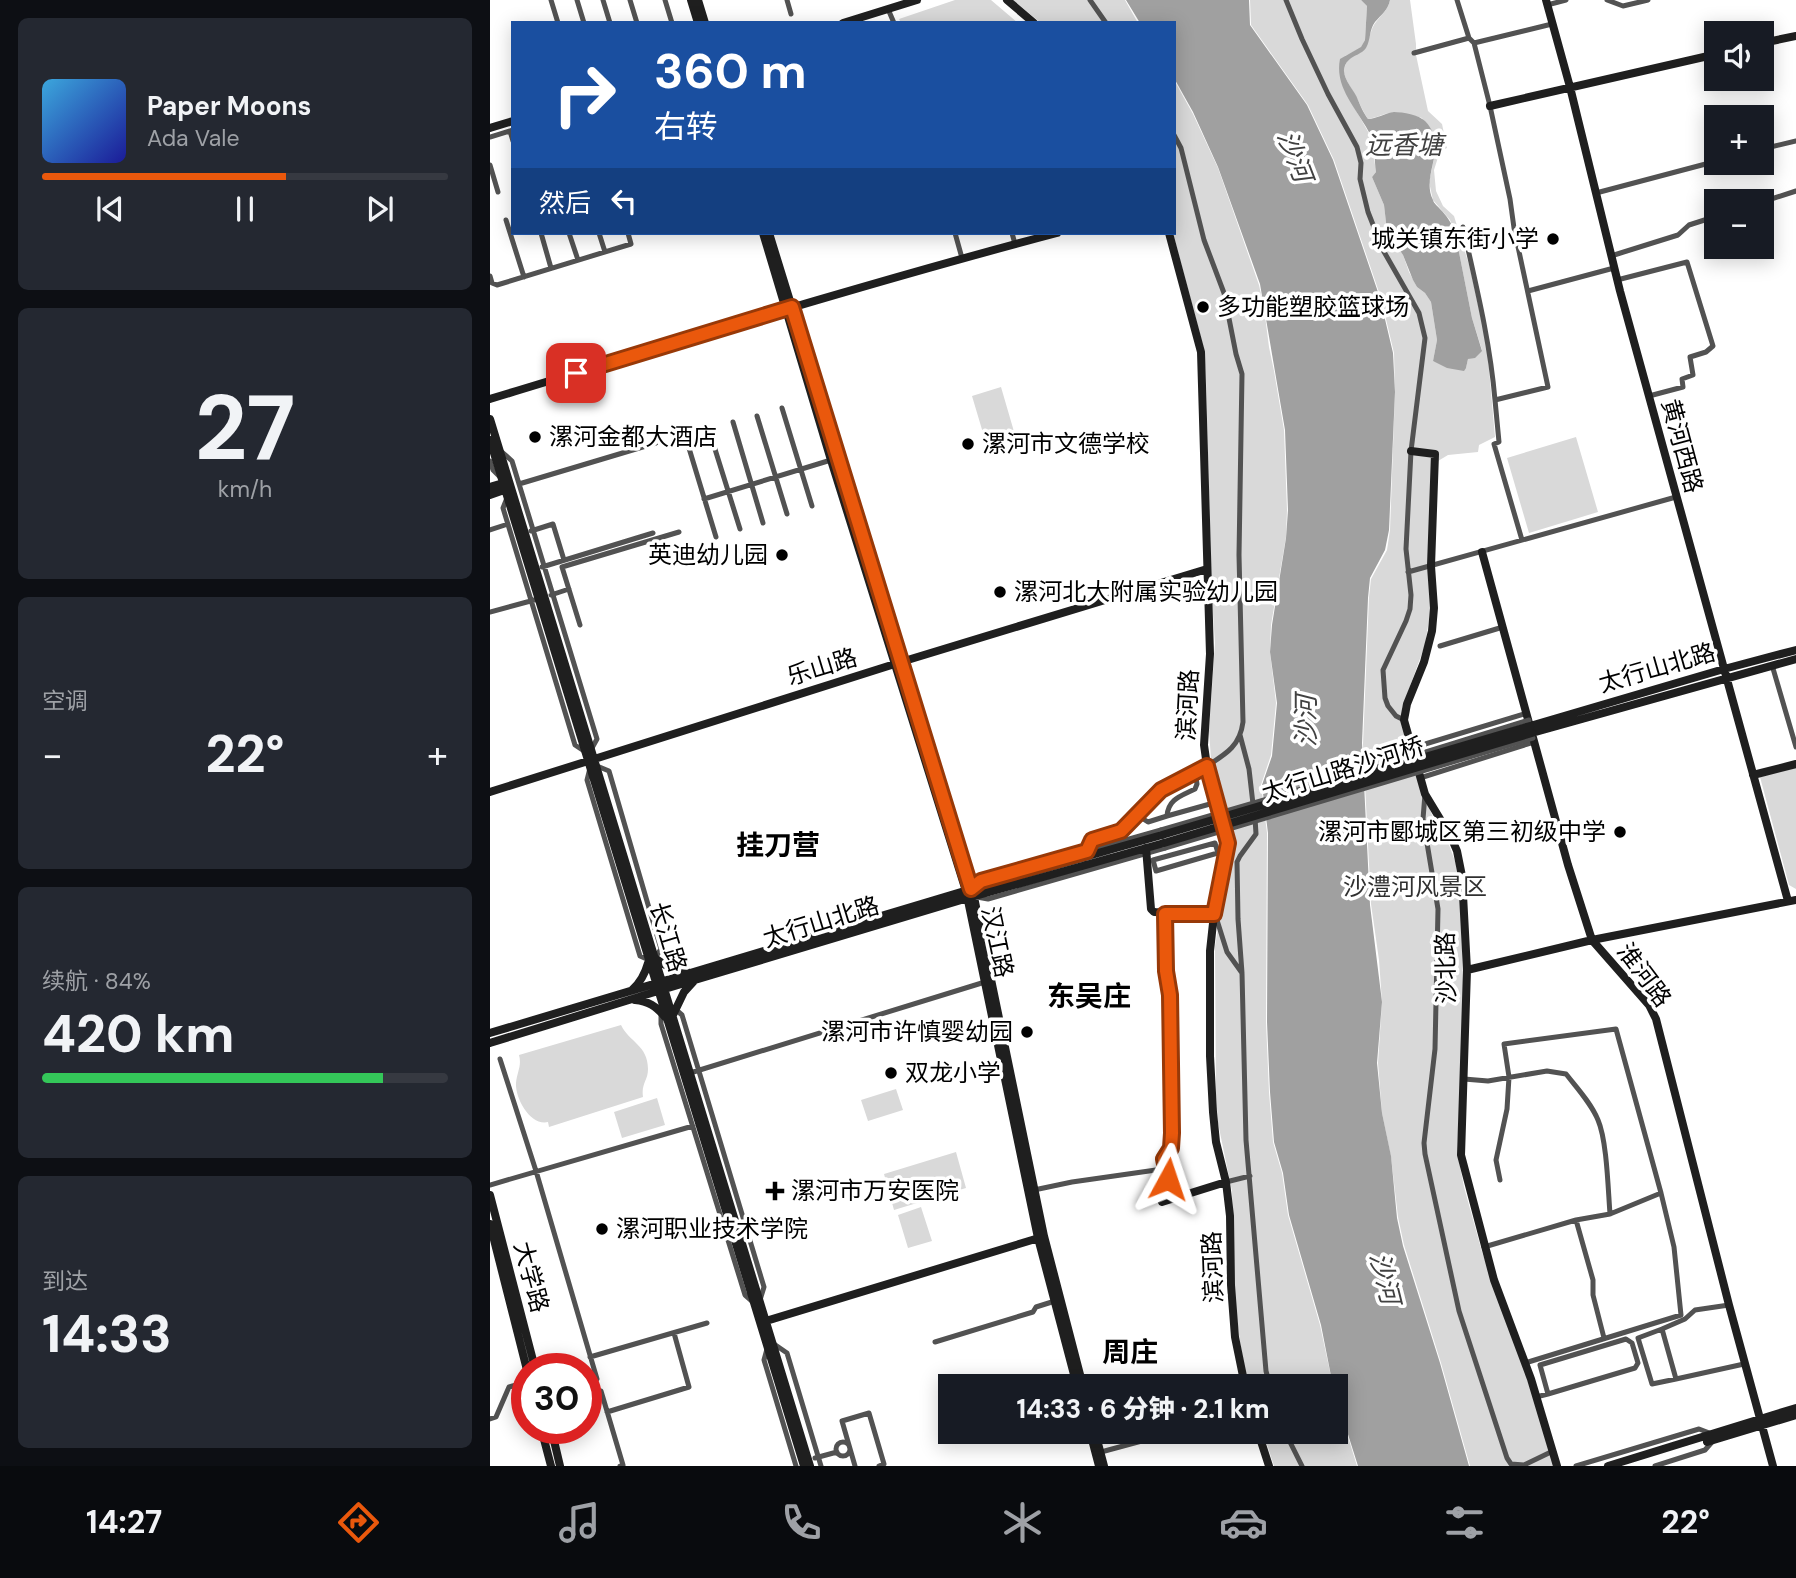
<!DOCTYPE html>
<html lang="zh">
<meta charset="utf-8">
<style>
:root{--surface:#171b24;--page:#242831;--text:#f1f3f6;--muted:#9ea1a6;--line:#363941;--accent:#ea580c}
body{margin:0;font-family:"DM Sans","Noto Sans SC",sans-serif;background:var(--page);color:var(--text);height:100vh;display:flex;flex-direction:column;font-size:26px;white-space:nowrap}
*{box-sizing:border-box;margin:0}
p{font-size:23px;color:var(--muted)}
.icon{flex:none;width:38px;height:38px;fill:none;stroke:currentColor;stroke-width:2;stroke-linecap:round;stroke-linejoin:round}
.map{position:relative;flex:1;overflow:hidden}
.drawer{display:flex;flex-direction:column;gap:18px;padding:18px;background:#0d0f14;width:490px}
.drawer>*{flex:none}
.hud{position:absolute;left:21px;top:21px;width:665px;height:214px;border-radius:0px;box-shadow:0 4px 18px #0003;background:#1a4fa0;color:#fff;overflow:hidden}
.buttons{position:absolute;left:1214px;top:21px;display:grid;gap:14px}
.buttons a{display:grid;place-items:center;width:70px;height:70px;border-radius:0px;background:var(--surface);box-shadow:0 4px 18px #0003;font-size:35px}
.speed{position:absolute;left:21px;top:1353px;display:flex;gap:14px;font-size:35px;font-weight:700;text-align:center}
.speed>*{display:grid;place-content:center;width:91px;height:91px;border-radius:50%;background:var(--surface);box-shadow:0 4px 18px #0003;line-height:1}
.speed .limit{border:10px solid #d22;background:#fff;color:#111}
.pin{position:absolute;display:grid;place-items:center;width:60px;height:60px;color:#fff;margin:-30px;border-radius:14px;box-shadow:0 4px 10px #0006}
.me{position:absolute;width:77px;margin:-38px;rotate:5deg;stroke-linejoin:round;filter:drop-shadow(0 0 5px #0008)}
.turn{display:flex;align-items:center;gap:24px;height:147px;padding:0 28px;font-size:32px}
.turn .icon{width:91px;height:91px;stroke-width:2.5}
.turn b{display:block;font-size:49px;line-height:60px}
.then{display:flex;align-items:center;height:66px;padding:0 28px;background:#0003;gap:14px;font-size:26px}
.big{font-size:52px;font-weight:800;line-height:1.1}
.drawer .card{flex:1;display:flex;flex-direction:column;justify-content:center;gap:10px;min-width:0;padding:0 24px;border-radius:10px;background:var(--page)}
.drawer .dial{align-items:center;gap:0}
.dial b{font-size:91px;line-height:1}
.song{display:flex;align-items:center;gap:21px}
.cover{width:84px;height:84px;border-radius:10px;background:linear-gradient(135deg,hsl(200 70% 55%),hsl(240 70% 35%))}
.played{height:7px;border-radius:4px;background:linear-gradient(90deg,var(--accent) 60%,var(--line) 60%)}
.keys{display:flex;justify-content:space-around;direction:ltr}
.heat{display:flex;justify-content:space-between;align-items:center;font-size:38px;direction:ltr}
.charge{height:10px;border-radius:5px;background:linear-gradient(90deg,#34c759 84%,var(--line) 0)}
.trip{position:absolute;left:448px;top:1374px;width:410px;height:70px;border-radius:0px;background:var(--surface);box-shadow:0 4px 18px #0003;font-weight:800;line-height:70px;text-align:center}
.tab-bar{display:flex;height:112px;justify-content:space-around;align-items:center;background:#090b0e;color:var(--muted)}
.tab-bar .icon{width:49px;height:49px}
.tab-bar .current{color:var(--accent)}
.tab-bar b{font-size:32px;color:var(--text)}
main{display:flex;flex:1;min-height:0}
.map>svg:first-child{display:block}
.green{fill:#d9d9d9}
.water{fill:#a0a0a0}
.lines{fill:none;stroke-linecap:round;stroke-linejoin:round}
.street{stroke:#525252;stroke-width:5}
.secondary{stroke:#1f1f1f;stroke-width:8}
.street-bridge{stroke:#525252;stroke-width:5}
.secondary-bridge{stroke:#1f1f1f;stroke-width:8}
.route-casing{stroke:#983908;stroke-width:18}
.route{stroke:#ea580c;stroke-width:12}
.poi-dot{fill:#000;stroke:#fff;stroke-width:2.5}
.labels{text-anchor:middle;stroke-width:7;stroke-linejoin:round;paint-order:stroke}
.poi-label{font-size:24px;fill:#000;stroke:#fff;text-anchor:start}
.street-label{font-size:24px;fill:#000;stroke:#fff}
.park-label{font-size:24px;fill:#303030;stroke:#fff}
.water-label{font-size:26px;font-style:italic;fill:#414141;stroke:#fff}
.quarter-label{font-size:28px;font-weight:bold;fill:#000;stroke:#fff}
</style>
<main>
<section class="drawer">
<div class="card">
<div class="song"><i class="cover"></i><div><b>Paper Moons</b><p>Ada Vale</p></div></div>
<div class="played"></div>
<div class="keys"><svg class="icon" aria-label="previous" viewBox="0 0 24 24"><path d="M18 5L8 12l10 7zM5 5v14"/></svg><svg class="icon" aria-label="pause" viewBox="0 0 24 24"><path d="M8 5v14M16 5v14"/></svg><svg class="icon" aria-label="next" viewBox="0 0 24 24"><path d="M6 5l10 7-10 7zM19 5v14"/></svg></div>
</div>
<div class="card dial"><b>27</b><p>km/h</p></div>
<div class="card"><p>空调</p>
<div class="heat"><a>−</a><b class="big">22°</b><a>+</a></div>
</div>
<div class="card"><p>续航 · 84%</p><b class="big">420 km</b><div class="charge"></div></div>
<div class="card"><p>到达</p><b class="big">14:33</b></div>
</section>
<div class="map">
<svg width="1306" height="1466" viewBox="0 0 1306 1466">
<rect width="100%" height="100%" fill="#fff"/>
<path class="green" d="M465,0H501L528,23H411L409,19Z
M523,0H635L648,23H551Z
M760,0H871L877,6L875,40L871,48L855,56L854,89L881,137L886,172L882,177L894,205L897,231L913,255L919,272L927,287L935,293L941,302L947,340L943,361L976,368L978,359L992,350L982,318L965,232L960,220L943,200L939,182L945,154L932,118C920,115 908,110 895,114C889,116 884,118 878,119C872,110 870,103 865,95C860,85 848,72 858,61C864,54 873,50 877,42C881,35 881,28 886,22C892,14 898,10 900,0H920L926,44V55L938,111L952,124L957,148L950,151L944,170L946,191L953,206L964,216L980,268L997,346L1005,437L989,445L988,452L958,455L943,464L941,607L935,645L912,708L923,765L942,815L958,842L966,864L970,881L973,982V1042L967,1151L974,1187L992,1252L1030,1357L1065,1466H980L951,1363L914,1245L908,1217L901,1157L892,1113L888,1063L892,1002L889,960L881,904L873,744L879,597L881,579L897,550L900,530L905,392L904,353L891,298L844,160L818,105L761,25Z
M684,80L703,114L728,168L769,285L774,308L779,347L784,371L794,430L797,510L796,537L781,625L780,652L786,703L781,755L771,785L777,833L776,1022L779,1092L783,1142L792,1173L798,1215L830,1325L843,1386H758L750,1342L744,1297L742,1191L728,1123L726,1094L725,946L732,904L745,851L738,820L721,759L719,731L725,643L722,600L716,380L714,349L683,233H684Z
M511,387L525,435L496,443L482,396Z
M1086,437L1108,512L1039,533L1017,458Z
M1306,767V889L1299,885L1270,777Z
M131,1025C139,1042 158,1045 158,1069C158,1081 151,1083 153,1097L59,1127L58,1122C40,1126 25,1098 26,1083C27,1072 32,1066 29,1055Z
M406,1089L413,1110L378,1121L371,1100Z
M167,1098L175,1125L132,1138L124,1112Z
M466,1152L476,1188L404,1210L394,1174Z
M431,1207L442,1241L418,1248L408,1215Z
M845,1395L867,1466H784L773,1432H845Z"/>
<path class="water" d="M636,0H759L760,25L817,105L843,160L890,298L903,353L905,392L899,530L895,550L880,578L878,598L872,743L880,905L892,1002L887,1063L892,1113L901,1156L907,1218L913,1246L950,1363L979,1466H868L845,1393V1386H843L831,1325L799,1215L793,1173L784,1142L780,1092L777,1022L778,833L772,785L782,756L787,703L780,652L782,625L796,538L798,510L795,430L770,284L728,167L703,112L684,78V23H650Z
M871,0H900C898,10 892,14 885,22C879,30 881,39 876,48C872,54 864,55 859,60C845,73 864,88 868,100C871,107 873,112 878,119C886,119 895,113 904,112C913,112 929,115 935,121C960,147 930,174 943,200C944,204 948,206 950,209C957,216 961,222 965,232L982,318L992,351L985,358L978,359L976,368L974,371L957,368L943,361L947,340L941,302L935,293L927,287L923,280L913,255L897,231L894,205L882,177L886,172C884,160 886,146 880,134C868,110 844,88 850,59L871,47L875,40L877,6Z"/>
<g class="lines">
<path class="street" d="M61,0L68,23
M87,0L94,23
M113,0L120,23
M140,0L147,23
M175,0L182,23
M297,0L301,14
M600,0L616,23
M796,0L812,39L838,94L867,147L871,163L870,179L878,212L893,250L929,313L935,338L921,451L916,549L921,595L920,609L916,621L893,670L895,698L898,706L906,716L914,720
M967,0L979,38L984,43L1000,106L1020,199L1024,228L1058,387L1005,400L1009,442L1004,444L1032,540
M1117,0L1133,6L1158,0
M1057,5L1076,0
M398,9L404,23
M984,43L1062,24
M924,53L979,38
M20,131L23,141
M684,135L691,148L714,240L734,293L746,354L752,374L749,555L753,722C750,746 736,754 717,766
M0,137L23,130
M1272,149L1306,141
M0,165L8,192
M1106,193L1227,161
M1272,202L1306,191
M16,220L34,277
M973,227C986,285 1000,341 1005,400
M51,233L61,268
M79,233L88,260
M109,233L115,252
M465,233L472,258
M522,233L525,244
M1121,256L1188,235L1199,225L1227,216
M0,276L2,283L7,285L141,244L138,233
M1127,280L1197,262L1223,346L1216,352L1200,357L1203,375L1192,379L1193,387L1159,396
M1038,291L1124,268
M292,408L322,506
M267,416L297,514
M243,422L273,523
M219,430L250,529
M195,435L226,537
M12,452L22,461L107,739L102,748
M0,461L3,470L9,476
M29,484L166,443
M17,498L13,508L85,745L94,751
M214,499L341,460
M0,530L18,524
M41,531L63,524L74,560
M52,567L163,533
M918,572L1186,497
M61,595L79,589
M0,612L48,599
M90,625L72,567L189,532
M950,646L1013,627
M1282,665L1306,747
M750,735L759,769L763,804
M922,748L1037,713
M107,766L119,771L171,949L165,958
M100,768L97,780L150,956L159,960
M930,778L1044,742
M935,794L933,819L948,909L945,1049L934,1143L935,1154L969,1311L1017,1458L1021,1464L1034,1465L1063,1451
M647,815L658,822L677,816C678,799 691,796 705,789L707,784L705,772
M677,816L720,804
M728,853L725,843L663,860L666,871L738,850
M484,887L491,881L671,830
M487,897L498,899L675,848
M675,914L676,971L680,995L682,1133L681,1148L675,1159L683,1199
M726,917L737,952L752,973L756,1140L776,1371L780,1386
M752,973L748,919L747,862L750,856L766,834L765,818
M184,1008L192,1015L274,1287L270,1300
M171,1013V1024L255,1295L263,1302
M10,1059L46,1171L107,1379L96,1382
M200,1073L495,982
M974,1079L998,1081L1057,1071L1076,1074C1087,1088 1101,1103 1108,1120C1117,1141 1118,1189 1120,1214
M1010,1180L1006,1160L1017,1109L1019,1077L1014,1044L1126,1029L1171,1193L1184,1247L1191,1315L1035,1363
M736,1182L760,1176
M0,1185L203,1126
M544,1190L582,1182L666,1170
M1086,1220L1103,1280V1295L1114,1338
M994,1247L1086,1220L1120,1214L1171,1193
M1239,1305L1205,1310L1195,1319L1172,1329L1186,1379L1254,1364
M1172,1329L1148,1338L1162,1384L1186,1379
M445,1342L543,1312L546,1307L565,1301
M284,1344L297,1353L331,1466
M277,1349L274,1360L306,1466
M100,1357L217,1323
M96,1395L111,1391L133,1465L130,1466
M1046,1397L1058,1394L1145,1368L1148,1363L1142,1343L1136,1339L1050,1365L1058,1394
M117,1412L199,1387L184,1333
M0,1419L6,1417L19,1387L37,1382
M795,1432L812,1466
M346 1449a7 7 0 1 1 14 0a7 7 0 1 1-14 0Z
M611,1452L685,1432
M325,1458L347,1452
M365,1466L352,1421L379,1413L394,1464L389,1466
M1086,1466L1209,1429L1222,1434
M1165,1466L1215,1450L1222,1442"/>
<path class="secondary" d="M201,0L208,23
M208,0L215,23
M517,0L544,23
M1056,0L1080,87L1130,291L1298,901
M353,23L427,0
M1272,43L1306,36
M1000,106L1227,54
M0,128L23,121
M273,233L341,460L476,891L548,1238L587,1386
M279,233L484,897L554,1236L593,1386
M679,233L711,352L720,654L714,745L717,766L738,843L724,914L720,951V1056L723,1112L726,1142L736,1182L740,1216L741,1285L745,1337L755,1386
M0,399C188,342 377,283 567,233
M0,419L320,1466
M0,440L314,1466
M921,451L945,454L941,566L944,608L942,631L934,662L917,704L914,720L935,794L961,837L967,851L972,876L977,970L971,1155L1004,1280L1041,1379L1067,1466
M0,487L13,483L17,484
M0,495L17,489
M992,552L1078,865L1102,940L1159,1005L1166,1019L1239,1305L1283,1466
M1040,726L1234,669L1306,650
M1042,733L1306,659
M1263,775L1306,764
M0,792L411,662L717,569
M656,848L661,909L664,912L724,914
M594,857L602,840L631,831L671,791L717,766
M165,958C175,965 184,972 197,972
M977,970L1102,940L1306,900
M142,990C151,982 155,974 158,963
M145,1000C158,1001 166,1006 175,1017
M182,1017L194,992L204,981
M0,1033L481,889L672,835
M0,1043L168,991L478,898L674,843
M0,1195L45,1368
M672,1202L736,1182
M0,1224L37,1370
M273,1322L552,1237
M51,1428L61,1466
M61,1428L70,1466
M600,1432L609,1466
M605,1432L614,1466
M768,1432L779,1466
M1217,1442L1306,1415
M1118,1466L1306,1408"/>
<path class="street-bridge" d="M671,830L897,764L1039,720
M675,848L1043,738"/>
<path class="secondary-bridge" d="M672,835L1040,726
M674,843L1042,733"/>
</g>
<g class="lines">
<defs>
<path id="route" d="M86,373L302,307L481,889L491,881L597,851L602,840L631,831L671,790L717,766L738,843L724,914H675L676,971L680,995L682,1133L681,1148L674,1159L678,1179"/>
</defs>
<use href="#route" class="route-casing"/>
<use href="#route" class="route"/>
</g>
<g class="poi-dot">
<circle cx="1063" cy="239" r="7"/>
<circle cx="713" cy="307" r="7"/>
<circle cx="45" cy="437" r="7"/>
<circle cx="478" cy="444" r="7"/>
<circle cx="292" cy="555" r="7"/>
<circle cx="510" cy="592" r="7"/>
<circle cx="1130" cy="832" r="7"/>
<circle cx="537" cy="1032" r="7"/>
<circle cx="401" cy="1073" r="7"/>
<path d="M281.5 1180.5h7v7h7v7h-7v7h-7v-7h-7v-7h7z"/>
<circle cx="112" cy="1229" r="7"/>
</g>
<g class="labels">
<g class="poi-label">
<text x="1049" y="247" text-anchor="end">城关镇东街小学</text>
<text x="727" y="315">多功能塑胶篮球场</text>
<text x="59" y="445">漯河金都大酒店</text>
<text x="492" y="452">漯河市文德学校</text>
<text x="278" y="563" text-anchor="end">英迪幼儿园</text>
<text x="524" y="600">漯河北大附属实验幼儿园</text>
<text x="1116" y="840" text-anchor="end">漯河市郾城区第三初级中学</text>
<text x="523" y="1040" text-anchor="end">漯河市许慎婴幼园</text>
<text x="415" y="1081">双龙小学</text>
<text x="301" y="1199">漯河市万安医院</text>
<text x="126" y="1237">漯河职业技术学院</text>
</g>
<g class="street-label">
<text transform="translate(1192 446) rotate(75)" y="8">黄河西路</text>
<text transform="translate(332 667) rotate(-17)" y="8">乐山路</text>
<text transform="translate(1167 668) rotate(-16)" y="8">太行山北路</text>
<text transform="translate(698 705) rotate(-87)" y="8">滨河路</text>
<text transform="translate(853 770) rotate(-17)" y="8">太行山路沙河桥</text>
<text transform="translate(331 922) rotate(-17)" y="8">太行山北路</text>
<text transform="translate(178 937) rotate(73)" y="8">长江路</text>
<text transform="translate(507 942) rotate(78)" y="8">汉江路</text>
<text transform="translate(956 968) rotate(-91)" y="8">沙北路</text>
<text transform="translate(1154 975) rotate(53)" y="8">淮河路</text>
<text transform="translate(723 1267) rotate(-92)" y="8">滨河路</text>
<text transform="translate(41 1277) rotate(75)" y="8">大学路</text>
</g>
<g class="park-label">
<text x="925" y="895">沙澧河风景区</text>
</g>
<g class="water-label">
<text x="914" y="154">远香塘</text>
<text transform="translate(805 156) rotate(69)" y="9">沙河</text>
<text transform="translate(816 721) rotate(-90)" y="9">沙河</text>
<text transform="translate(895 1278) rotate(76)" y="9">沙河</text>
</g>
<g class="quarter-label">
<text x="288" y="855">挂刀营</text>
<text x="599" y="1006">东吴庄</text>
<text x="640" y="1362">周庄</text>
</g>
</g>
</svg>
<div class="buttons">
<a><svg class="icon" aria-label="sound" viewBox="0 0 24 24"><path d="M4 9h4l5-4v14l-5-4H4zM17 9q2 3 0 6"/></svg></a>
<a>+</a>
<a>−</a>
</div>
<div class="speed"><div class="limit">30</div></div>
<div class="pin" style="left:86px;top:373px;background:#d93025"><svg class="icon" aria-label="arrive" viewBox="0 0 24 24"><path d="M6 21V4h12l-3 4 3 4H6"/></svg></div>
<svg class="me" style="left:678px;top:1179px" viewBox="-20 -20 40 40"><path d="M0-17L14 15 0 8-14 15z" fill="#ea580c" stroke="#fff" stroke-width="4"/></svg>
<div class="trip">14:33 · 6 分钟 · 2.1 km</div>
<div class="hud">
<div class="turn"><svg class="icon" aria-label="right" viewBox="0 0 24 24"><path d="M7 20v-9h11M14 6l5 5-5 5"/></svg><div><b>360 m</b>右转</div></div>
<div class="then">然后<svg class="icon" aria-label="left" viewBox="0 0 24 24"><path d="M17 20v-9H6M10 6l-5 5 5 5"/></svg></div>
</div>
</div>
</main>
<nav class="tab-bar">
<b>14:27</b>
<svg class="icon current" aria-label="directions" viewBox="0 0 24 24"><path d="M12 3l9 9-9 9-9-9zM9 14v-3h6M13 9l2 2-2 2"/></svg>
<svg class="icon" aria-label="music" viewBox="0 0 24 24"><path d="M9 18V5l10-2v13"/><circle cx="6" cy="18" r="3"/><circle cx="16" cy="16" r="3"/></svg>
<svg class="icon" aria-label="phone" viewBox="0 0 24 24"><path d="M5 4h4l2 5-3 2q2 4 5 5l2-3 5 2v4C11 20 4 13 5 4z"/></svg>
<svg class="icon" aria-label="climate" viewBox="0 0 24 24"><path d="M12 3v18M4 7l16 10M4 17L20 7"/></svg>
<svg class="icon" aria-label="car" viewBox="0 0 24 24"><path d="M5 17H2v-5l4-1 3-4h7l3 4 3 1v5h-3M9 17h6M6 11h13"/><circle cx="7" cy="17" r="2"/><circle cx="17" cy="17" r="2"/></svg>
<svg class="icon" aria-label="filters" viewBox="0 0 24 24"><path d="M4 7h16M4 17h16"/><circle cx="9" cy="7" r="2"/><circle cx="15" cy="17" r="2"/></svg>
<b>22°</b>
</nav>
